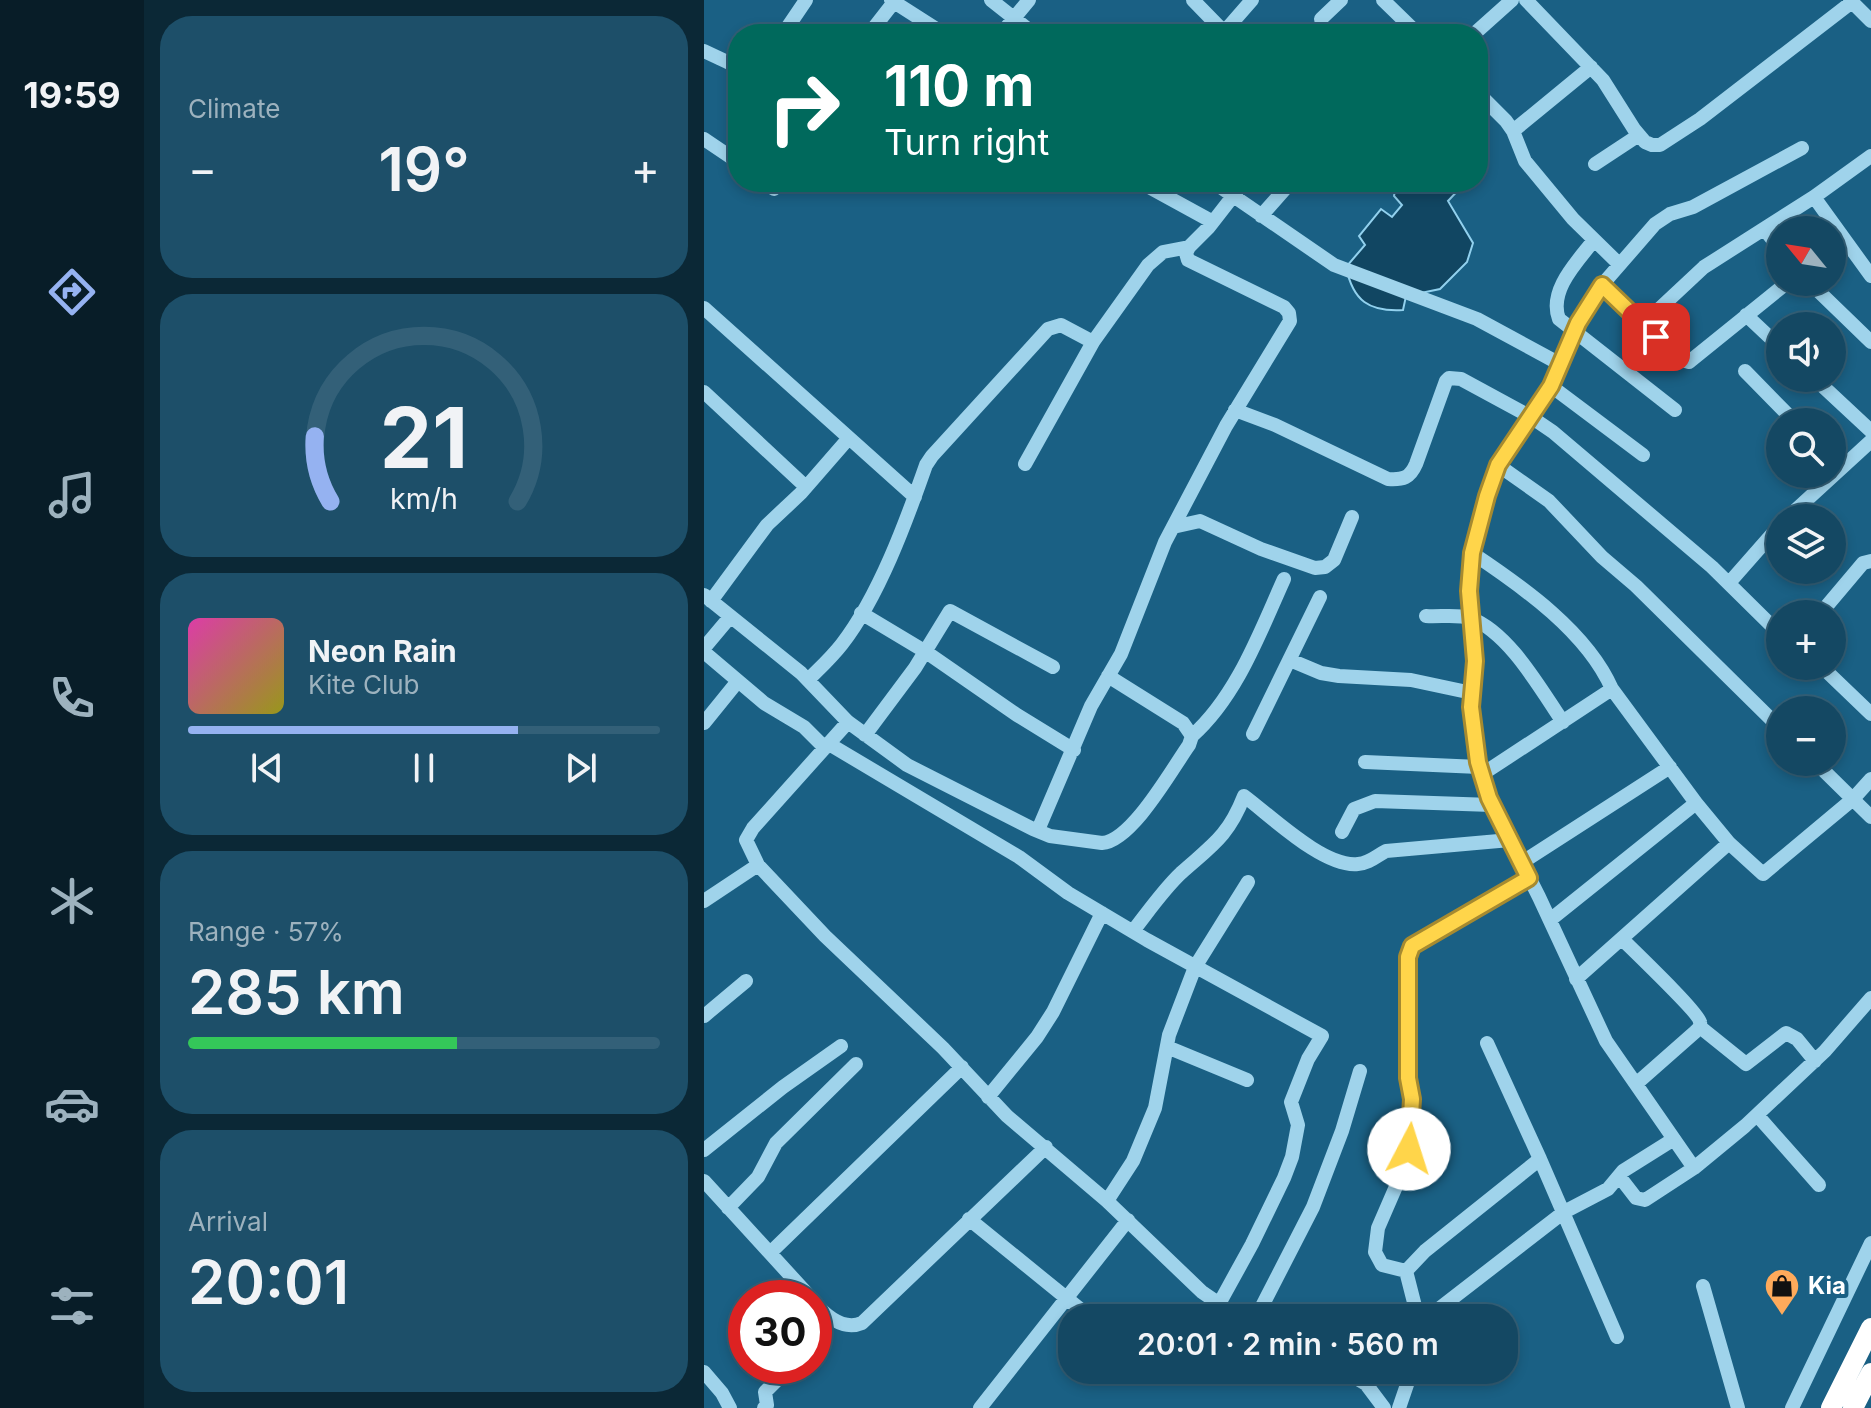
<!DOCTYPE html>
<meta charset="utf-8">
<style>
:root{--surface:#144863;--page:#1d4f69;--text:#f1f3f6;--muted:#9db2be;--line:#336078;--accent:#95b2f1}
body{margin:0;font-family:Inter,sans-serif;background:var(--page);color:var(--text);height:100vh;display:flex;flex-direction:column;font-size:30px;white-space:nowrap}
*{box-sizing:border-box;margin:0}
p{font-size:26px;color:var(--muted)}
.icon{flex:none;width:44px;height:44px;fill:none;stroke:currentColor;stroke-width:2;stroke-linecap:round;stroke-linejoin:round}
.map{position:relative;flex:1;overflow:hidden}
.details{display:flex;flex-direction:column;gap:16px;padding:16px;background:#0b2836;width:560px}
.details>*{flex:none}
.top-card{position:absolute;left:24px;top:24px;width:760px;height:168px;border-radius:32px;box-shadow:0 4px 12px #0003,0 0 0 2px var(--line);background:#00695c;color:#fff;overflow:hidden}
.needle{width:52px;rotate:300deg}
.tools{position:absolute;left:1062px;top:216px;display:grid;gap:16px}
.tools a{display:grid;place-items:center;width:80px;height:80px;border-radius:50%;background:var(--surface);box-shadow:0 4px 12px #0003,0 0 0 2px var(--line);font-size:40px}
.speed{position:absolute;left:24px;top:1280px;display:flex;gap:16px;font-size:40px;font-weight:700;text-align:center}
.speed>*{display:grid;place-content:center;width:104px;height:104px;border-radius:50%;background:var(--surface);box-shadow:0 4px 12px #0003,0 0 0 2px var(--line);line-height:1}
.speed .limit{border:12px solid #d22;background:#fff;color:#111}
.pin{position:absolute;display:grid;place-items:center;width:68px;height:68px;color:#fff;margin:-34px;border-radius:16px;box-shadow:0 4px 12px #0006}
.me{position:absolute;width:88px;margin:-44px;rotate:5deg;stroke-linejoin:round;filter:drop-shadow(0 0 6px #0008)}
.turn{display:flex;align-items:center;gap:28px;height:168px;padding:0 24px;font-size:36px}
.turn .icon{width:104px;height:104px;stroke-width:2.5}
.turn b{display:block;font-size:56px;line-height:68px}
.big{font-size:60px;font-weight:600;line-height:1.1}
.details .card{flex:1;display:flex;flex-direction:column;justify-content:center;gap:12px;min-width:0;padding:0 28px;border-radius:32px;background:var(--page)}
.details .dial{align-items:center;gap:0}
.dial svg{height:208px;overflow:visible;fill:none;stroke:var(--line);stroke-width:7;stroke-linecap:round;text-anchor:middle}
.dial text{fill:var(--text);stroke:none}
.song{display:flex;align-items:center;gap:24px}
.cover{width:96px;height:96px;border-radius:12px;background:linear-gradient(135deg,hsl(320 70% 55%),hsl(60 70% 35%))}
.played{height:8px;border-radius:4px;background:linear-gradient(90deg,var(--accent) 70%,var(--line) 70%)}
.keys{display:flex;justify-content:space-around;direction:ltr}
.heat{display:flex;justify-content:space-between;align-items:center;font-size:44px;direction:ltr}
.charge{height:12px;border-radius:6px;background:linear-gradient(90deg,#34c759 57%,var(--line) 0)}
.trip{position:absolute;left:354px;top:1304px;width:460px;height:80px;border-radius:32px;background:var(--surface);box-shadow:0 4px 12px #0003,0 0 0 2px var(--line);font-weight:600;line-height:80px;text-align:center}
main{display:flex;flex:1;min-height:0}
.tab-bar{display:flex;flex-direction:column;width:144px;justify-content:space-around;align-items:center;background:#081d28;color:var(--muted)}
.tab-bar .icon{width:56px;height:56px}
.tab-bar .active{color:var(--accent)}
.tab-bar b{font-size:36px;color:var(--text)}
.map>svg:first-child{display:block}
.water{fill:#114662;stroke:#92d1ee;stroke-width:2}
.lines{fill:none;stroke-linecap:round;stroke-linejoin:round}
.minor{stroke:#9fd3eb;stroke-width:14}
.highway{stroke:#fff;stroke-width:20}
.route-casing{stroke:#a68a30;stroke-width:20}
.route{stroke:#ffd54a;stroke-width:14}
.labels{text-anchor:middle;stroke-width:8;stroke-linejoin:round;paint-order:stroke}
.poi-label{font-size:24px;font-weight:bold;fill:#fff;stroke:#1a6084;text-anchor:start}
</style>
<main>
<nav class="tab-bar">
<b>19:59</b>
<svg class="icon active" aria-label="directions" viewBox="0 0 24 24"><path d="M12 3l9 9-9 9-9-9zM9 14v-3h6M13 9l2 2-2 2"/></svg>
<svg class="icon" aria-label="music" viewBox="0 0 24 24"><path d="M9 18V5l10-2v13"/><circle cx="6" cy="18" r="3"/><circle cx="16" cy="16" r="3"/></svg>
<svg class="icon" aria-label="phone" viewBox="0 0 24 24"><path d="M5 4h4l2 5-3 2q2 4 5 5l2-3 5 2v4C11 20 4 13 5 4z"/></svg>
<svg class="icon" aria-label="climate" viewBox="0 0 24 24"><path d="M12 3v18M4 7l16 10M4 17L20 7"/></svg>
<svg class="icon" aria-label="car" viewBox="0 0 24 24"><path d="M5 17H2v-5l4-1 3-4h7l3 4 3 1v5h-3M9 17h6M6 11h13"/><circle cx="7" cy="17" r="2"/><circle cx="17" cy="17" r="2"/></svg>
<svg class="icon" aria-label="filters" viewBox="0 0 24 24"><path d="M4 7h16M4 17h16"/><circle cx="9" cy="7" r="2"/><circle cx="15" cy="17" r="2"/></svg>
</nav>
<section class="details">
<div class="card"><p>Climate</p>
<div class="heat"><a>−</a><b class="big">19°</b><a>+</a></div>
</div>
<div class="card dial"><svg viewBox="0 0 100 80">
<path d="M14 69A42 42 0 1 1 86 69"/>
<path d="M14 69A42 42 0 0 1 8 44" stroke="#95b2f1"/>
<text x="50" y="56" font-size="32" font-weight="700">21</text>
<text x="50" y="72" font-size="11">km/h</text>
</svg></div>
<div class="card">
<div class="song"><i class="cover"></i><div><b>Neon Rain</b><p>Kite Club</p></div></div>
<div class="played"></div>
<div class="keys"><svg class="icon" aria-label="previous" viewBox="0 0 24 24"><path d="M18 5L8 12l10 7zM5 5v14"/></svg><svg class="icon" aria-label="pause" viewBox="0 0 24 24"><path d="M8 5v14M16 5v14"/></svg><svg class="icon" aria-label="next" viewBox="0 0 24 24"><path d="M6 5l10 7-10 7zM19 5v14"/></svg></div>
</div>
<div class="card"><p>Range · 57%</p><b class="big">285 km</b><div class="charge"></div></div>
<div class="card"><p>Arrival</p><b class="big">20:01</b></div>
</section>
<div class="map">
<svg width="1167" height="1408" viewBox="0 0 1167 1408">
<rect width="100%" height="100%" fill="#1a6084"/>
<path class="water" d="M704,182L761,183L744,201L769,243L763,262L736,289L702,296L699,310C665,312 649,301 642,267L661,245L655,236L677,209L688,217L698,205L690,196L692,185Z"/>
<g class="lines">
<path class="minor" d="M187,0L240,34
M287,0L330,34
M489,0L522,34
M679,0L714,34
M822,0L899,80L930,129L941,142L948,145H956L996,119L1148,2
M1146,0L1167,21
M617,19L637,0
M520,32L548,0
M79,34L102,0
M165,34L190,2
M297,34L325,0
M770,34L808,0
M0,51L34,67
M774,93L802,121L809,131L821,161L869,219L915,264
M809,131L887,67
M0,139L34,162
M891,164L935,135
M61,182L70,189
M436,182L509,222
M509,182L630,265L773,319L856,364
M1110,197L1167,156
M557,216L587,182
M1061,230L1076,249
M890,240C874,261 844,290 855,319L971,410
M1105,282L1167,342
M898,285L951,224L966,214L989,207L1098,148
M0,308L211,497
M1042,315L1076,347
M939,324L975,359L985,362L1084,282
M1041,371L1091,422
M1110,378L1167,431
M847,386L874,323L898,285L939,324L1000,267L1110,197L1167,276
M0,392L102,487
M531,410L571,425L684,479C699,480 706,478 712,464L742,381L745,378L757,379L827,417L849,432L1008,567L1076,634
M939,455L847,386L794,465L787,480L768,553L765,591L771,661L767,707L774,762L785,798L835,897L902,1041L990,1168
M321,464L389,342L444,265L459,252L485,247
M794,465L845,501L898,557L932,586L1076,728
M1083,518L1167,441
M469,527L496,521L557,549L611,568L621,567L630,560L648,517
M768,553C819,587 883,632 908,689
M1025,583L1076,525
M0,595L97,673L144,722L203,765L329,829L346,836L398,843C428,841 468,769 485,745L488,736L479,723L404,676
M7,601L63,525L97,493L144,439
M157,613L222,652L313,715L370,750
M1116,614L1159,563L1167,561
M722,616C735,617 754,614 766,618C805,632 837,690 859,722
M0,648L26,617
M0,652L60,703L100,727L121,748
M586,660L617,673L635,676L707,680L768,693
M1117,666L1167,714
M104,680C116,668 128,657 138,644C175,596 202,522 222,465L228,456L344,329L357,325L389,342
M0,723L34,681
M549,734L616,597
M161,735L211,668L246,611L349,667
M488,736C533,696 556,632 580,579
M125,744L315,857L364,893L443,940L618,1036L604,1059L587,1102L594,1125L588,1157L580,1178L548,1244L515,1304
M661,762L775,767
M1111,762L1167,817
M777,775L908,689L992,803
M334,830L387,706L417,654L461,542L522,426L586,321L585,313L580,307L484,260L482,253L485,247L505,227L540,182
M638,832L650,809L671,801L788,805
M1025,843L1059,874L1149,799L1167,779
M817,863L966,767
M54,865L42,840L49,828L144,722
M0,901L54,865L121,936L239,1048L303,1116L403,1201L498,1292L536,1318
M846,920L992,803L1025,843L872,979
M429,931C444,912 459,890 477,873C507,846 524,837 540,796C567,816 620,868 654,864C666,863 672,856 682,851L806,840
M918,939C929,950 995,1013 996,1022C997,1027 995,1028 991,1032L932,1084
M0,1016L42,981
M996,1027L1042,1064L1082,1033L1093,1039L1111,1061
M783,1043L836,1159
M463,1047L543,1080
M284,1097L333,1037L349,1012L398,913
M1053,1115L1115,1185
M0,1150L79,1087L137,1046
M915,1176L932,1198L941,1200L990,1168L1041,1126L1121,1051L1167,998
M0,1181L107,1298
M403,1201L429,1161L451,1108L465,1035L491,967L544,882
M24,1208L54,1177L72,1143L152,1064
M265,1219L387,1318
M67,1252L258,1067
M702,1271L678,1265L671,1252L674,1228L700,1168L707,1126L704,957L708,946L716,940L825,878
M999,1286L1034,1408
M110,1302C122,1316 139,1331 158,1323L342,1147
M552,1318L609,1207L638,1131L656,1071
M714,1318L702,1271L721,1251L836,1159L913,1337
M723,1318L860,1212L904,1189L919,1171L970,1139
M639,1370L662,1384L680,1408
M0,1372L18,1393L26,1408
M60,1408L63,1405L61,1392L82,1371
M276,1408L424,1220
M695,1408L708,1370
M1088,1408L1167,1243"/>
<path class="highway" d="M1127,1408L1167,1328
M1149,1408L1167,1373"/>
</g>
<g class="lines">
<defs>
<path id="route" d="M705,1149L708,1099L704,1078V957L708,946L825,878L785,798L774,762L767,707L771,661L765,591L768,553L783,496L794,465L847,386L874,323L898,285L952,337"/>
</defs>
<use href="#route" class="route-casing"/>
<use href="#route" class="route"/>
</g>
<defs>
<symbol id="shop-pin" viewBox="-11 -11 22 30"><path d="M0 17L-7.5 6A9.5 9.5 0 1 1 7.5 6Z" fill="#feaa5b" stroke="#1a6084"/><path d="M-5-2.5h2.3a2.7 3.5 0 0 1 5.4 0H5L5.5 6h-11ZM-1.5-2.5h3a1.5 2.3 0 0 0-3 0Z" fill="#111"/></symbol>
</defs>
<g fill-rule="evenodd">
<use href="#shop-pin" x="1058" y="1266" width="40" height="54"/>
</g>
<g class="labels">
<g class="poi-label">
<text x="1104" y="1294">Kia</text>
</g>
</g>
</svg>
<div class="tools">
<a><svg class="needle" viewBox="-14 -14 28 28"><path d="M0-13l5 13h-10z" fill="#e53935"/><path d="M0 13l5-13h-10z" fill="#9db2be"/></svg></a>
<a><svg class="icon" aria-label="sound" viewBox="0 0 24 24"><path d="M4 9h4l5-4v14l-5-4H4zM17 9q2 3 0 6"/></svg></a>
<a><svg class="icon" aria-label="search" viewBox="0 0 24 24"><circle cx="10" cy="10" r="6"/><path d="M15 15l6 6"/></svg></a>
<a><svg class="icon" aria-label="layers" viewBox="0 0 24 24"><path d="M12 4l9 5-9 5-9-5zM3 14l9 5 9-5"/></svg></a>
<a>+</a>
<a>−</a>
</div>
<div class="speed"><div class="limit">30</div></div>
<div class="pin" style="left:952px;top:337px;background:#d93025"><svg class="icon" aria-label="arrive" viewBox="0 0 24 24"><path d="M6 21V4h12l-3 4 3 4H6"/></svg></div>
<svg class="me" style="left:705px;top:1149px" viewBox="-20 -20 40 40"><circle r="19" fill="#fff"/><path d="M0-13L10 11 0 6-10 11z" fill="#ffd54a"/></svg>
<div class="trip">20:01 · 2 min · 560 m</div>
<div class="top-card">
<div class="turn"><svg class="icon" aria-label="right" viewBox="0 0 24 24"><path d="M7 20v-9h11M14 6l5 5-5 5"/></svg><div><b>110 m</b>Turn right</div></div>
</div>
</div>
</main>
